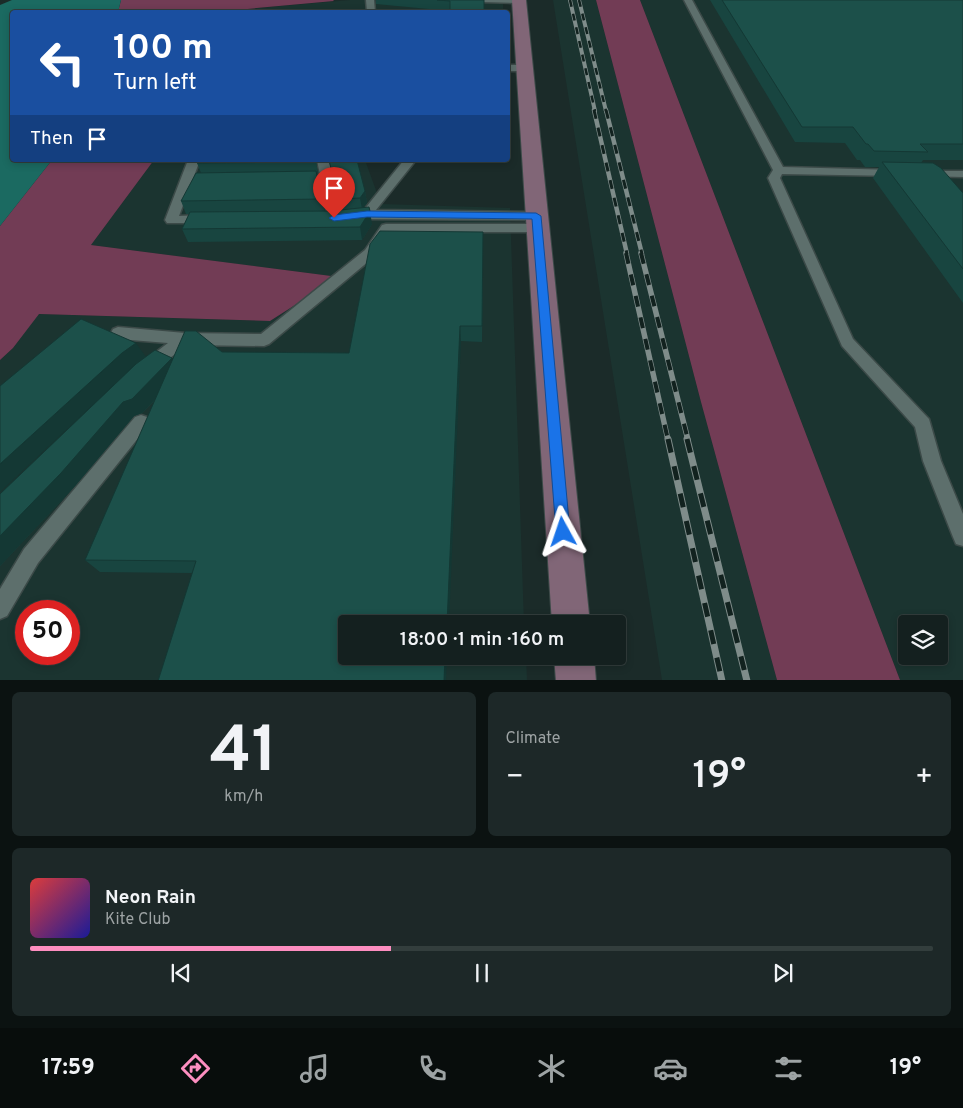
<!DOCTYPE html>
<meta charset="utf-8">
<style>
:root{--surface:#14201f;--page:#1d2828;--text:#f1f3f6;--muted:#9da3a4;--line:#333e3d;--accent:#fd8ec0}
body{margin:0;font-family:Overpass,sans-serif;background:var(--page);color:var(--text);height:100vh;display:flex;flex-direction:column;font-size:19px;white-space:nowrap}
*{box-sizing:border-box;margin:0}
p{font-size:16px;color:var(--muted)}
.icon{flex:none;width:28px;height:28px;fill:none;stroke:currentColor;stroke-width:2;stroke-linecap:round;stroke-linejoin:round}
.map{position:relative;height:680px;overflow:hidden}
.side{display:flex;flex-direction:column;gap:12px;padding:12px;background:#0b1211;flex:1}
.side>*{flex:none}
.guide{position:absolute;left:10px;top:10px;width:500px;height:152px;border-radius:5px;box-shadow:0 2px 8px #0003,0 0 0 1px var(--line);background:#1a4fa0;color:#fff;overflow:hidden}
.tools{position:absolute;left:898px;top:615px;display:grid;gap:10px}
.tools a{display:grid;place-items:center;width:50px;height:50px;border-radius:5px;background:var(--surface);box-shadow:0 2px 8px #0003,0 0 0 1px var(--line);font-size:25px}
.speed{position:absolute;left:15px;top:600px;display:flex;gap:10px;font-size:25px;font-weight:700;text-align:center}
.speed>*{display:grid;place-content:center;width:65px;height:65px;border-radius:50%;background:var(--surface);box-shadow:0 2px 8px #0003,0 0 0 1px var(--line);line-height:1}
.speed .limit{border:8px solid #d22;background:#fff;color:#111}
.pin{position:absolute;display:grid;place-items:center;width:42px;height:42px;color:#fff;margin:-51px -21px;border-radius:50% 50% 50% 0;rotate:-45deg;box-shadow:0 0 5px #0007}
.pin .icon{rotate:45deg}
.me{position:absolute;width:55px;margin:-28px;rotate:355deg;stroke-linejoin:round;filter:drop-shadow(0 0 4px #0008)}
.turn{display:flex;align-items:center;gap:18px;height:105px;padding:0 20px;font-size:22px}
.turn .icon{width:65px;height:65px;stroke-width:2.5}
.turn b{display:block;font-size:35px;line-height:42px}
.then{display:flex;align-items:center;height:48px;padding:0 20px;background:#0003;gap:10px;font-size:19px}
.big{font-size:38px;font-weight:600;line-height:1.1}
.side .widget{flex:1;display:flex;flex-direction:column;justify-content:center;gap:8px;min-width:0;padding:0 18px;border-radius:8px;background:var(--page)}
.side .dial{align-items:center;gap:0}
.dial b{font-size:65px;line-height:1}
.song{display:flex;align-items:center;gap:15px}
.cover{width:60px;height:60px;border-radius:8px;background:linear-gradient(135deg,hsl(0 70% 55%),hsl(240 70% 35%))}
.played{height:5px;border-radius:2px;background:linear-gradient(90deg,var(--accent) 40%,var(--line) 40%)}
.keys{display:flex;justify-content:space-around;direction:ltr}
.heat{display:flex;justify-content:space-between;align-items:center;font-size:28px;direction:ltr}
.side .tiles{flex:1;display:grid;gap:12px;grid-template-columns:1fr 1fr}
.widget:last-child{grid-column:span 2}
.trip{position:absolute;left:338px;top:615px;width:288px;height:50px;border-radius:5px;background:var(--surface);box-shadow:0 2px 8px #0003,0 0 0 1px var(--line);font-weight:600;line-height:50px;text-align:center}
.tabs{display:flex;height:80px;justify-content:space-around;align-items:center;background:#080d0c;color:var(--muted)}
.tabs .icon{width:35px;height:35px}
.tabs .on{color:var(--accent)}
.tabs b{font-size:22px;color:var(--text)}
.map>svg:first-child{display:block}
.built{fill:#1b3430;fill-rule:evenodd}
.green{fill:#723c55}
.water{fill:#1b6a61}
.lines{fill:none;stroke-linecap:round;stroke-linejoin:round}
.service-casing{stroke:#3c4a48;stroke-width:3}
.secondary-casing{stroke:#3c4a48;stroke-width:2}
.service{fill:#5d6f6c;fill-rule:evenodd}
.secondary{fill:#816677;fill-rule:evenodd}
.rail-far3-casing{stroke:#7f8c8a;stroke-width:4}
.rail-far2-casing{stroke:#7f8c8a;stroke-width:4.5}
.rail-far1-casing{stroke:#7f8c8a;stroke-width:5.5}
.rail-casing{stroke:#7f8c8a;stroke-width:7}
.rail-far3{stroke:#12221f;stroke-width:2.5;stroke-dasharray:7;stroke-linecap:butt}
.rail-far2{stroke:#12221f;stroke-width:3;stroke-dasharray:9;stroke-linecap:butt}
.rail-far1{stroke:#12221f;stroke-width:4;stroke-dasharray:11;stroke-linecap:butt}
.rail{stroke:#12221f;stroke-width:5;stroke-dasharray:14;stroke-linecap:butt}
.wall{fill:#184540}
.shaded-wall{fill:#143834}
.building{fill:#1c504a;stroke:#143834}
.route{fill:#1a73e8;stroke:#114b97}
</style>
<div class="map">
<svg width="963" height="681" viewBox="0 0 963 681">
<rect width="100%" height="100%" fill="#1b2b29"/>
<path class="built" d="M350,0H503V12H223L225,11Z
M553,0H596L701,402L777,680H662Z
M640,0H963V680H900ZM906,624H939V656H906Z
M154,160H365L381,204L510,208L524,624H346V656H526L527,680L0,681V360L13,348L38,314L270,321L338,277L91,245ZM26,611H69V654H26Z"/>
<path class="green" d="M121,0H333L334,1L225,11L223,12H118Z
M596,0H640L900,680H777L701,402Z
M52,160H154L91,245L339,277L270,321L39,314L13,348L0,360V226Z"/>
<path class="water" d="M12,0H121L118,12H12V160H52L0,226V5Z"/>
<g class="lines">
<defs>
<path id="service" d="M366,0H374L375,12H367Z
M478,0H522L523,1L519,3L482,2Z
M684,0H692L783,167L897,170L903,173L897,176L782,174L780,178L853,339L929,419L941,461L963,514V546L956,544L953,537L923,461L915,427L842,346L768,178L773,170Z
M508,65H524L529,68L524,71H508Z
M188,160H200L179,216L205,215L211,219L205,223H167L165,220Z
M317,160H329L340,218L338,221H330L328,218L321,181H298L292,178L298,175H320Z
M404,160H416L376,210L537,212L543,216L537,220L347,219L345,216L347,213L363,211Z
M927,171H963V177L923,176L921,174Z
M386,224H538L544,228L538,232H390L375,256L269,344L264,346L188,345L153,370L148,372L143,370L140,366L143,362L168,343L118,339L113,337L111,333L113,329L118,327L185,333L261,334L365,250L382,225Z
M141,415L147,417L149,422L147,427L38,563L7,616L0,619V589L24,549L135,417Z"/>
<path id="secondary" d="M512,0H526L590,624H552Z
M554,656H594L596,681H556Z"/>
</defs>
<use href="#service" class="service-casing"/>
<use href="#secondary" class="secondary-casing"/>
<use href="#service" class="service"/>
<use href="#secondary" class="secondary"/>
<defs>
<path id="rail-far3" d="M570,0L595,111
M579,0L606,111"/>
<path id="rail-far2" d="M594,110L627,254
M606,110L642,254"/>
<path id="rail-far1" d="M626,253L668,440
M641,253L688,440"/>
<path id="rail" d="M668,439L722,681
M687,439L747,681"/>
</defs>
<use href="#rail-far3" class="rail-far3-casing"/>
<use href="#rail-far2" class="rail-far2-casing"/>
<use href="#rail-far1" class="rail-far1-casing"/>
<use href="#rail" class="rail-casing"/>
<use href="#rail-far3" class="rail-far3"/>
<use href="#rail-far2" class="rail-far2"/>
<use href="#rail-far1" class="rail-far1"/>
<use href="#rail" class="rail"/>
</g>
<path class="wall" d="M376,0H484L450,11L376,4Z
M710,0H963V160H923L921,163L963,193V303L873,178L879,167H865L860,160H857L845,143L795,142Z
M316,160L318,173H317L325,211L340,210L329,160L365,191L367,203L363,208L372,224L362,240L188,242L182,229L189,214H186L181,201L201,173L197,163Z
M483,232L482,342L461,341L192,573L100,572L85,560L156,399L142,413L134,416L75,486L0,566V494L135,366L132,368L0,386L146,357L173,359L222,352L349,353Z"/>
<path class="shaded-wall" d="M365,191L367,203L362,209L360,198Z
M370,211L372,224L362,240L360,227Z
M460,326L461,341L449,624H447Z
M136,343L146,357L132,368L0,492V464L122,353Z
M172,358L181,372L142,413L134,416L75,486L0,566V536L123,402Z
M445,656H447L446,681H444Z"/>
<path class="building" d="M437,0H484V12H450V1Z
M722,0H963V144H920L928,152L874,151L868,144H866L853,127H802Z
M199,160H315V162L197,163Z
M329,160H357L365,191L360,198L338,199Z
M882,162L933,163L941,168L963,193V269Z
M316,171L322,199L181,201L196,173Z
M369,207L370,211L360,227L182,229L190,212L331,211Z
M380,231L483,232L482,326H460L447,624H346V656H445L444,681H158L196,561L85,560L185,331H196L222,352L349,353L370,244Z
M81,319L136,343L122,353L0,464V386Z
M155,350L172,358L132,399L123,402L61,473L0,536V494L136,364Z"/>
<path class="route" d="M367,211L536,213L541,216L570,532L568,537L563,539L558,537L556,532L532,219L367,217L334,221L329,218L334,215Z"/>
</svg>
<div class="tools">
<a><svg class="icon" aria-label="layers" viewBox="0 0 24 24"><path d="M12 4l9 5-9 5-9-5zM3 14l9 5 9-5"/></svg></a>
</div>
<div class="speed"><div class="limit">50</div></div>
<div class="pin" style="left:334px;top:218px;background:#d93025"><svg class="icon" aria-label="arrive" viewBox="0 0 24 24"><path d="M6 21V4h12l-3 4 3 4H6"/></svg></div>
<svg class="me" style="left:563px;top:532px" viewBox="-20 -20 40 40"><path d="M0-17L14 15 0 8-14 15z" fill="#1a73e8" stroke="#fff" stroke-width="4"/></svg>
<div class="trip">18:00 · 1 min · 160 m</div>
<div class="guide">
<div class="turn"><svg class="icon" aria-label="left" viewBox="0 0 24 24"><path d="M17 20v-9H6M10 6l-5 5 5 5"/></svg><div><b>100 m</b>Turn left</div></div>
<div class="then">Then<svg class="icon" aria-label="arrive" viewBox="0 0 24 24"><path d="M6 21V4h12l-3 4 3 4H6"/></svg></div>
</div>
</div>
<section class="side">
<div class="tiles">
<div class="widget dial"><b>41</b><p>km/h</p></div>
<div class="widget"><p>Climate</p>
<div class="heat"><a>−</a><b class="big">19°</b><a>+</a></div>
</div>
<div class="widget">
<div class="song"><i class="cover"></i><div><b>Neon Rain</b><p>Kite Club</p></div></div>
<div class="played"></div>
<div class="keys"><svg class="icon" aria-label="previous" viewBox="0 0 24 24"><path d="M18 5L8 12l10 7zM5 5v14"/></svg><svg class="icon" aria-label="pause" viewBox="0 0 24 24"><path d="M8 5v14M16 5v14"/></svg><svg class="icon" aria-label="next" viewBox="0 0 24 24"><path d="M6 5l10 7-10 7zM19 5v14"/></svg></div>
</div>
</div>
</section>
<nav class="tabs">
<b>17:59</b>
<svg class="icon on" aria-label="directions" viewBox="0 0 24 24"><path d="M12 3l9 9-9 9-9-9zM9 14v-3h6M13 9l2 2-2 2"/></svg>
<svg class="icon" aria-label="music" viewBox="0 0 24 24"><path d="M9 18V5l10-2v13"/><circle cx="6" cy="18" r="3"/><circle cx="16" cy="16" r="3"/></svg>
<svg class="icon" aria-label="phone" viewBox="0 0 24 24"><path d="M5 4h4l2 5-3 2q2 4 5 5l2-3 5 2v4C11 20 4 13 5 4z"/></svg>
<svg class="icon" aria-label="climate" viewBox="0 0 24 24"><path d="M12 3v18M4 7l16 10M4 17L20 7"/></svg>
<svg class="icon" aria-label="car" viewBox="0 0 24 24"><path d="M5 17H2v-5l4-1 3-4h7l3 4 3 1v5h-3M9 17h6M6 11h13"/><circle cx="7" cy="17" r="2"/><circle cx="17" cy="17" r="2"/></svg>
<svg class="icon" aria-label="filters" viewBox="0 0 24 24"><path d="M4 7h16M4 17h16"/><circle cx="9" cy="7" r="2"/><circle cx="15" cy="17" r="2"/></svg>
<b>19°</b>
</nav>
